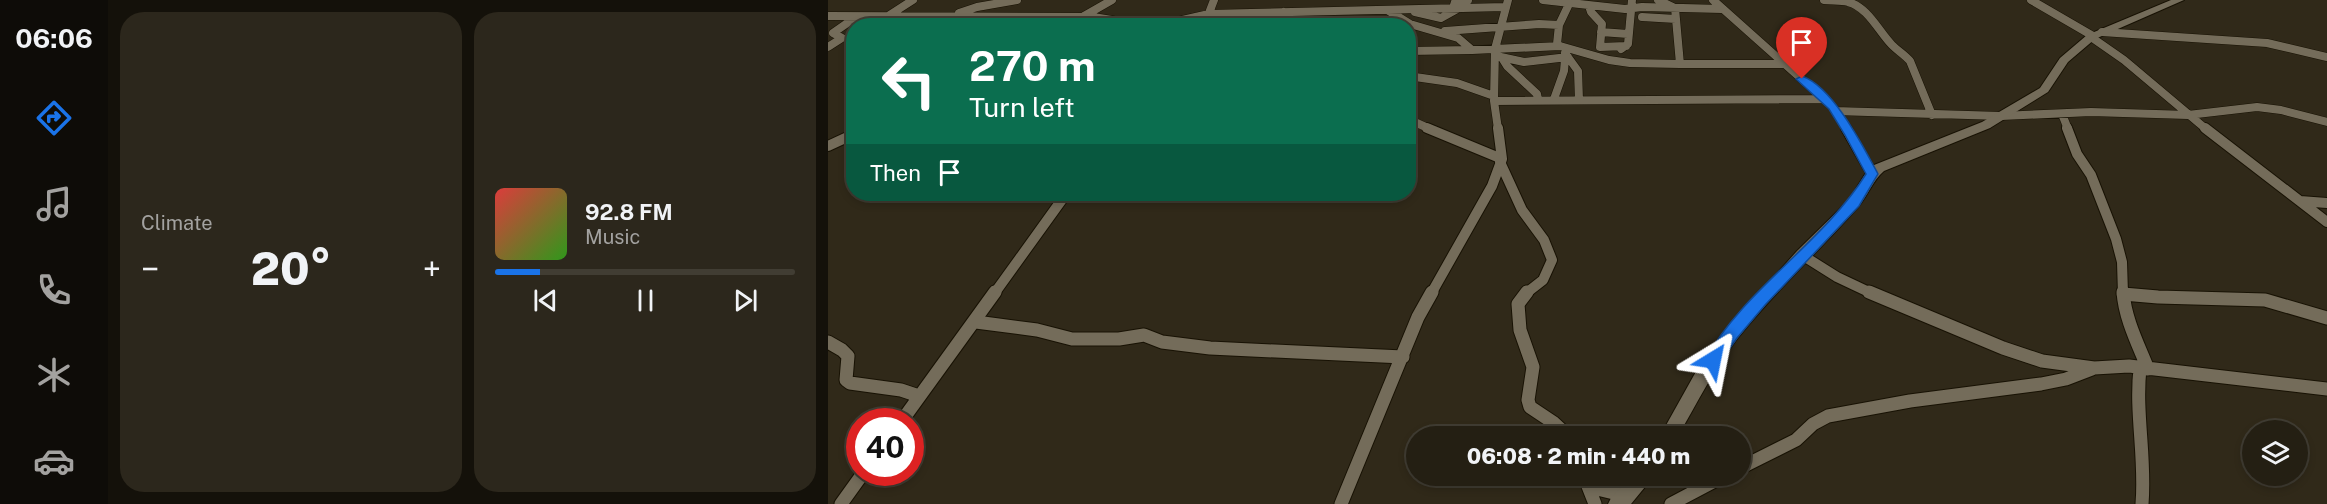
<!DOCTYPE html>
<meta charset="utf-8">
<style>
:root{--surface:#241f13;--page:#2c271c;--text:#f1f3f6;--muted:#a3a2a0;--line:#413d33;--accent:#1a73e8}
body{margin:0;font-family:"Public Sans",sans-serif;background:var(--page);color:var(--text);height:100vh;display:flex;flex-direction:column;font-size:22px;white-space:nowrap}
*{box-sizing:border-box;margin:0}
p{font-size:20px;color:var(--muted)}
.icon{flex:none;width:33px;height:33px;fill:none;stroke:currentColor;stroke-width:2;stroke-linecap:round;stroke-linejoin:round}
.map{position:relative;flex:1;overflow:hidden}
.side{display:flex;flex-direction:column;gap:12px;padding:12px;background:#14110a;width:720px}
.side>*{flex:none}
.banner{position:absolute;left:18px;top:18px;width:570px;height:183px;border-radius:24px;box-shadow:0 3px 9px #0003,0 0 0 2px var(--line);background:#0b6e4f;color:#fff;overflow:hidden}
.tools{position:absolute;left:1414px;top:420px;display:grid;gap:12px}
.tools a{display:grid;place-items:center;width:66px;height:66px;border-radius:50%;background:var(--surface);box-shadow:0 3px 9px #0003,0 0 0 2px var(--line);font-size:30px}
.speed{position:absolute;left:18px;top:408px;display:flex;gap:12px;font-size:30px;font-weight:700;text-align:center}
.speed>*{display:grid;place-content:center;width:78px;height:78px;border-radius:50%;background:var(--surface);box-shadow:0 3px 9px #0003,0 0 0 2px var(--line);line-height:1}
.speed .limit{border:9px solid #d22;background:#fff;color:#111}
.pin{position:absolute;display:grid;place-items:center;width:51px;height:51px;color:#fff;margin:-62px -26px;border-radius:50% 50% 50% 0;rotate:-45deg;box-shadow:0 0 6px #0007}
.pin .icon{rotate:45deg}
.me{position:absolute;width:66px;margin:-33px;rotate:35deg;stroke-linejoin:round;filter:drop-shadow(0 0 4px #0008)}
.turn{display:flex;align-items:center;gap:21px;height:126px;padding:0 24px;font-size:27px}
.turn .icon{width:78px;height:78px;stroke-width:2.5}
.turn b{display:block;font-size:42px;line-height:51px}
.then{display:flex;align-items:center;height:57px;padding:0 24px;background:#0003;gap:12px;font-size:22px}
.big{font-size:45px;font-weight:800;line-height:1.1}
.side .widget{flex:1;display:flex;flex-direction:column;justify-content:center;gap:9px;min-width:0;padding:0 21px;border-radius:24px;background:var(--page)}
.song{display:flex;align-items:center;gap:18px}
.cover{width:72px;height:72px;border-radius:9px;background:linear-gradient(135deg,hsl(0 70% 55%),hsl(110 70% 35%))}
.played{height:6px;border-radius:3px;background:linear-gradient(90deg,var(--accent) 15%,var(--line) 15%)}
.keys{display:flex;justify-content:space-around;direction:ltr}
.heat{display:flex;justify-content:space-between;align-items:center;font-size:33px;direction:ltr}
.side .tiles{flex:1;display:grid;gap:12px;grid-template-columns:repeat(2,1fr)}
.trip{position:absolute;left:578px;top:426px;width:345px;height:60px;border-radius:30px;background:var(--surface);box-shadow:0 3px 9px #0003,0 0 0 2px var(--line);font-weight:800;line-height:60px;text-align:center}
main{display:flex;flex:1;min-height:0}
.tab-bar{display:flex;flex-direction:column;width:108px;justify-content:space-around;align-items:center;background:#0e0c08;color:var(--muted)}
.tab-bar .icon{width:42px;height:42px}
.tab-bar .on{color:var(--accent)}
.tab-bar b{font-size:27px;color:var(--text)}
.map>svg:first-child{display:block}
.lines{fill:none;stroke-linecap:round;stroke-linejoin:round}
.street-far2-casing{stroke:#181204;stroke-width:9}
.street-far1-casing{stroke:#181204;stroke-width:12}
.street-casing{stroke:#181204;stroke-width:15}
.secondary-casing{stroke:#181204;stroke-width:2}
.street-far2{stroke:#746c5a;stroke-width:8}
.street-far1{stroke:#746c5a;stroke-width:10}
.street{stroke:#746c5a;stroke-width:13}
.secondary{fill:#746c5a;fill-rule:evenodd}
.route{fill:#1a73e8;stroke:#114b97;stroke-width:1.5}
</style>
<main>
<nav class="tab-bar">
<b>06:06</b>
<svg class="icon on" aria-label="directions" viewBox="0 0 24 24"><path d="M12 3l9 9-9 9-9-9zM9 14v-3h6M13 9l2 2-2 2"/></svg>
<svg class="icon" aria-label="music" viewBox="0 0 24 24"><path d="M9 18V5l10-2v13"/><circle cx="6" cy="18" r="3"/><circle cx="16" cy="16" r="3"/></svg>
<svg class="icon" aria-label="phone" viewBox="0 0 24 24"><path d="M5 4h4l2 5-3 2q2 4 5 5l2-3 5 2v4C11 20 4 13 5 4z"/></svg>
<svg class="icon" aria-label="climate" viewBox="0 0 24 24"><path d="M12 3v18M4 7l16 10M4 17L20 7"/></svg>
<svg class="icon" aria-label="car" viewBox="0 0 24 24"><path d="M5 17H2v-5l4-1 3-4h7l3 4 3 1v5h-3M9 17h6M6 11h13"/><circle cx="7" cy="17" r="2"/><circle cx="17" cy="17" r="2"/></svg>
</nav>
<section class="side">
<div class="tiles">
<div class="widget"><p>Climate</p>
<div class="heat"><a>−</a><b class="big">20°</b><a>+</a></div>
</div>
<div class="widget">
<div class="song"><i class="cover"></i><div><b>92.8 FM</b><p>Music</p></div></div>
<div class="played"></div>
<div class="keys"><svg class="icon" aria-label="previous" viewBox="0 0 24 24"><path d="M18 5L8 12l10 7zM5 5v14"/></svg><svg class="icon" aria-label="pause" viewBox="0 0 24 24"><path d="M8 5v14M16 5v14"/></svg><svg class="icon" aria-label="next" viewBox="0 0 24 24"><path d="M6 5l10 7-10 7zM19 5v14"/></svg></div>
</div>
</div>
</section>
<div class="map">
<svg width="1499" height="504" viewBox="0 0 1499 504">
<rect width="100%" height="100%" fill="#302919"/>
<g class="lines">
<defs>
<path id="street-far2" d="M715,0L797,9L814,7L894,9
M885,0L1005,107L1019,129
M996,0C1004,1 1013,0 1020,2C1040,7 1051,32 1064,45C1070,51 1077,55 1082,61L1104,115
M1203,0L1265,36
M761,6L763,12L774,24L772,47L798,46
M625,8L627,2L640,0
M561,11L582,24L630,38L644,50L732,46
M587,12L613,18L631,8
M131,13L149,7L189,0
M0,16L265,17L321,26
M60,16L85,0
M256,16L284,0
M814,17L848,19
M731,25L741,4L746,0
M328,26L381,14L677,7
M376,26L386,0
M448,26L456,12
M617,31L711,24L731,25L729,44L732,46L781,60L802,63L852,64L847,8L830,0
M773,32L800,34
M1274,32L1439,43L1499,57
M1263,37L1296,60L1378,129
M0,47L14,38L5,33L28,17
M793,49L800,44L804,0
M580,51L644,50
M737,53L750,71L751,100
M668,56L696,62L740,57
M674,58L679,66L709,94L710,99
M852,64H954
M580,76L629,83L666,96
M726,99L736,71L737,59
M666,101L996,99
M1007,111L1173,116L1263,112L1360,115L1429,107L1453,110L1499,122
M1234,114L1240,129
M580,119L602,129
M670,129L666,101L667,49L680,0"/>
<path id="street-far1" d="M599,128L674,159
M1018,128L1044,174
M1239,128L1249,154L1263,175L1288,239L1294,262L1295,294
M1377,128L1499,222
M0,146L26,134
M672,162L694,210L716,240L724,260L715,280L697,294
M1472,201L1499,203
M974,255L1009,277L1045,294
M166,294L238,194
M603,294L664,186L674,159L670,128"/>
<path id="street" d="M699,292L690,304L692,330L705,367L700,400L702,407L726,423L740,436
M1041,292L1175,348L1214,361L1266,368L1301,366L1499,389
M1295,292C1297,319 1310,344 1320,369
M1295,294L1330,297L1437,300L1499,318
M148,322L209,330L244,339H291L316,335L334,342L382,348L575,357
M0,342L14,350L20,356L18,380L22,383L73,390L91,396
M1312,368C1307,414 1318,458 1314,504
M73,422L167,292
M912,468L968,440L985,424L1000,416L1082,401L1213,384L1238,379L1264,369
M756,476L767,504
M761,487L798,496
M13,504L36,472
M513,504L590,317L604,292
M843,504L896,476"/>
<path id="secondary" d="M1343,0H1356L1267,39L1240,62L1220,92L1162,128L1056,171C1044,181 1040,196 1029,208C990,252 946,292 909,339C886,369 869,403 850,436H832L870,368L898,330L969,251L1021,200L1039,171L1046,165L1154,122L1212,88L1232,58L1259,35Z
M804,476H826L803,504H780L783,498Z"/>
</defs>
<use href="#street-far2" class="street-far2-casing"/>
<use href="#street-far1" class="street-far1-casing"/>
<use href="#street" class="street-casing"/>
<use href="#secondary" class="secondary-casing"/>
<use href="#street-far2" class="street-far2"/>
<use href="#street-far1" class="street-far1"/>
<use href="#street" class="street"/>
<use href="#secondary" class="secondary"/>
</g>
<path class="route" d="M974,76C1005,87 1035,146 1050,174L1031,206L937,305L909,338L891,364H880L877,360C915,290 995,243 1038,174L1017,135L1001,109L968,79Z"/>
</svg>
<div class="tools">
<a><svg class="icon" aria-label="layers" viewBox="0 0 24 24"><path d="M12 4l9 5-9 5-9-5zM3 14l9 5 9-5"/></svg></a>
</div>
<div class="speed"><div class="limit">40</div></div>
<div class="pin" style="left:974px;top:79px;background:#d93025"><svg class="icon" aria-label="arrive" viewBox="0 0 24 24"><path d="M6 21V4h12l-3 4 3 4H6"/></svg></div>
<svg class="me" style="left:885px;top:360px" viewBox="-20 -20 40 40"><path d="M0-17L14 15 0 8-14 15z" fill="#1a73e8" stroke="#fff" stroke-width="4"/></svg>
<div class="trip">06:08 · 2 min · 440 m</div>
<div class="banner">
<div class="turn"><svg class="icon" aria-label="left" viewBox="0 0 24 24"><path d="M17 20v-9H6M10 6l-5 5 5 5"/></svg><div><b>270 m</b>Turn left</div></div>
<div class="then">Then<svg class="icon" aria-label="arrive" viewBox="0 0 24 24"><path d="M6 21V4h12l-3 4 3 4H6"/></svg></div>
</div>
</div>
</main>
